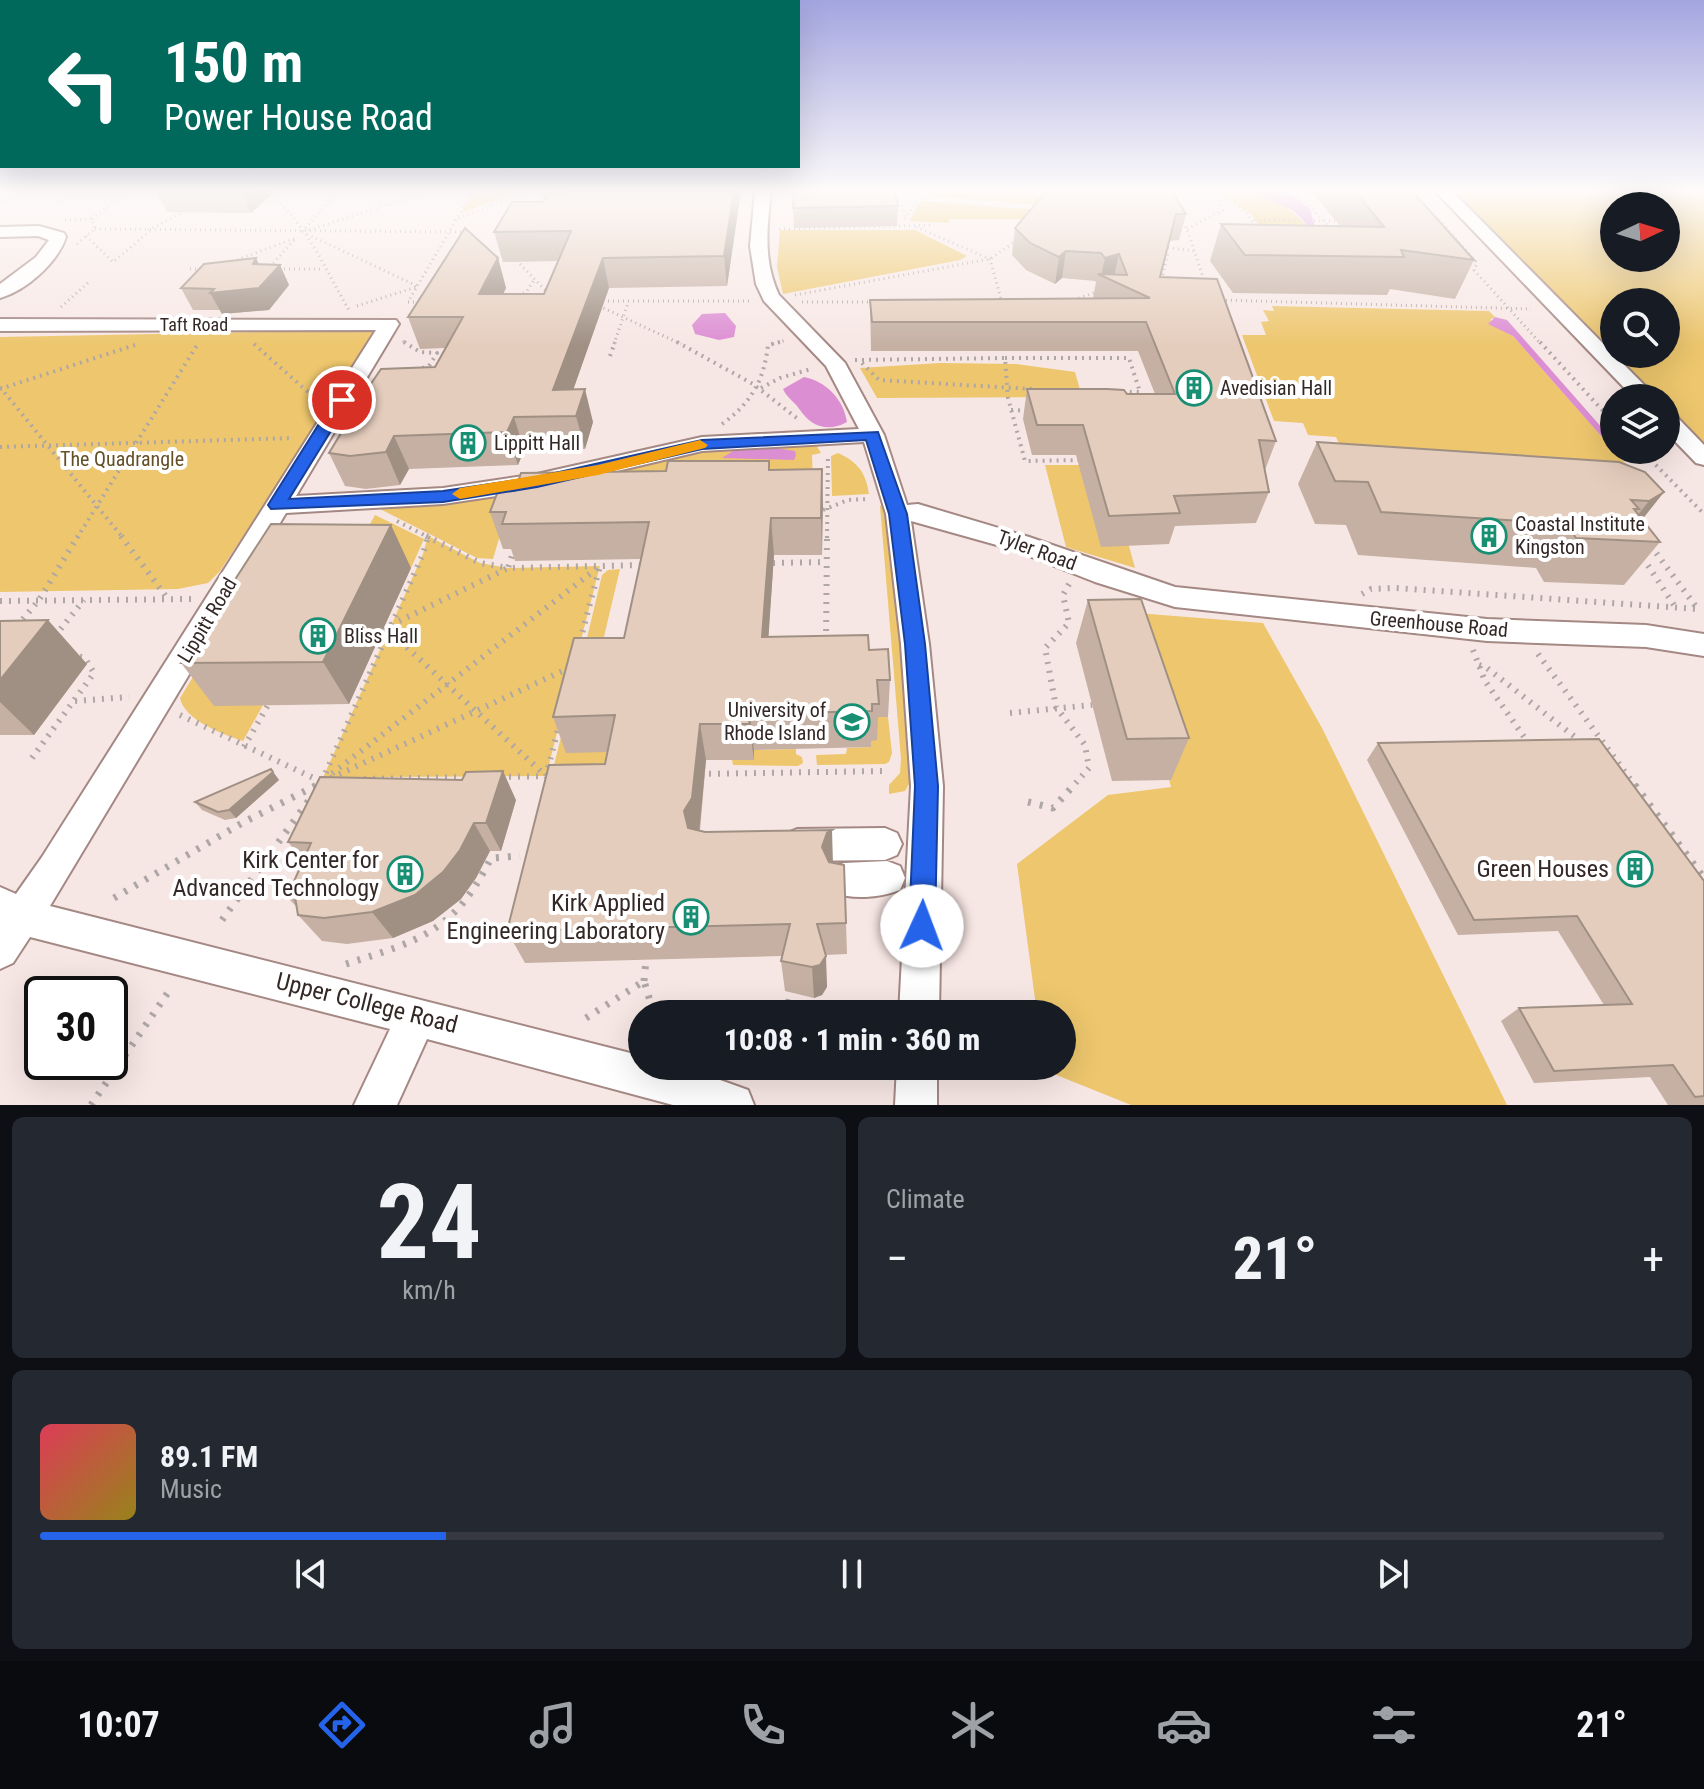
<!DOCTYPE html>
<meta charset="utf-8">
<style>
:root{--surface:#171b24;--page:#242831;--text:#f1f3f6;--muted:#9ea1a6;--line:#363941;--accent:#2563eb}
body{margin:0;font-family:"Roboto Condensed",sans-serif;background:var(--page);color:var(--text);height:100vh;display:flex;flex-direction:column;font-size:30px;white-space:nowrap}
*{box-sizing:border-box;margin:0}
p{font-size:26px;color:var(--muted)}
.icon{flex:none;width:44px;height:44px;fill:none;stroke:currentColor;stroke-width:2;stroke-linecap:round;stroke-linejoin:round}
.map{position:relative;height:1105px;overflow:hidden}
.drawer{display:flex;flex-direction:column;gap:12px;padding:12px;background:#0d0f14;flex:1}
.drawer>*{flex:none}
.top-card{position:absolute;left:0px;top:0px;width:800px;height:168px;box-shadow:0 8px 32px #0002;background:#00695c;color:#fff;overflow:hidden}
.needle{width:52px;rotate:86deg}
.controls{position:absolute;left:1600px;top:192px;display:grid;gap:16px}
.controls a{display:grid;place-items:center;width:80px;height:80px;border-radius:50%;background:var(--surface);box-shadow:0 8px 32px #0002;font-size:40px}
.speed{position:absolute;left:24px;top:976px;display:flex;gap:16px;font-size:40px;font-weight:700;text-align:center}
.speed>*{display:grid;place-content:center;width:104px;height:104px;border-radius:50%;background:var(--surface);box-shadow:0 8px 32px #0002;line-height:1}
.speed .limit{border:4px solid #111;border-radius:12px;background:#fff;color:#111}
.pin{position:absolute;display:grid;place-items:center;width:68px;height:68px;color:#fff;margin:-34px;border:4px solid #fff;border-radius:50%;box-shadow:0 2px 8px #0007}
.me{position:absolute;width:88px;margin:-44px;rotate:2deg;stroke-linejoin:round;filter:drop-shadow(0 0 6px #0008)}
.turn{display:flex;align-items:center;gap:28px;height:168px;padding:0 32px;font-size:36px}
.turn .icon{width:104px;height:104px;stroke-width:2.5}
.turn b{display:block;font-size:56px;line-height:68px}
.big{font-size:60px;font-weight:800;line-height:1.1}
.drawer .widget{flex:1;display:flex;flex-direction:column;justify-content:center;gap:12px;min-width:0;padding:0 28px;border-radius:12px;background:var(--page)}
.drawer .dial{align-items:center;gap:0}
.dial b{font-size:104px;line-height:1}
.song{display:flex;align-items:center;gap:24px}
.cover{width:96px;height:96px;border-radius:12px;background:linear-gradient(135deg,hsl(350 70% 55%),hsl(50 70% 35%))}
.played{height:8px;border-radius:4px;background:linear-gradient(90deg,var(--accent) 25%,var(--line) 25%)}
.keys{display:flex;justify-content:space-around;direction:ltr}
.heat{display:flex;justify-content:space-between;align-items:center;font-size:44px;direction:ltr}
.drawer .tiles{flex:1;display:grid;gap:12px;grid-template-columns:1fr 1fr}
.widget:last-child{grid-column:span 2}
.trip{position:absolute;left:628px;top:1000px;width:448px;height:80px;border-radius:40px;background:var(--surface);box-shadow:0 8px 32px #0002;font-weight:800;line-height:80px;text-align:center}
.dock{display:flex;height:128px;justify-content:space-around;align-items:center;background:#090b0e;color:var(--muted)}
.dock .icon{width:56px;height:56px}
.dock .selected{color:var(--accent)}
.dock b{font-size:36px;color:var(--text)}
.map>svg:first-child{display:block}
.built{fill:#f7e7e4;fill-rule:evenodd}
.green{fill:#edc66d;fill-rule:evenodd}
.water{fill:#dc8ed3}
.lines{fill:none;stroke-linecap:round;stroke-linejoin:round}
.minor-casing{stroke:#a48884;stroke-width:4}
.path-far3{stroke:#afa7a6;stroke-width:3;stroke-dasharray:1 4;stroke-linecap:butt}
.path-far2{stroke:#afa7a6;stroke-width:4;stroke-dasharray:2 5;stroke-linecap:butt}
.path-far1{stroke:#afa7a6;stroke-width:6;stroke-dasharray:2 7;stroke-linecap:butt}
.path{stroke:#afa7a6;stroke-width:7;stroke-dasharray:3 9;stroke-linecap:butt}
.minor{fill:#fff;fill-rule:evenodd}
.wall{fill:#c5b0a3}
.shaded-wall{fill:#a09084}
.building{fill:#e5cdbd;stroke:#a09084;stroke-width:2}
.route{fill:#2563eb;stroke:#184099;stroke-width:2}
.slow{fill:#f59e0b}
.labels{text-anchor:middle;stroke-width:8;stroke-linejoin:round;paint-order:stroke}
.far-street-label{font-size:18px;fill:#332826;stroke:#fff}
.poi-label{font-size:20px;fill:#332826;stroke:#fff;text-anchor:start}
.park-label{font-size:20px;fill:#635027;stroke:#fff}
.street-label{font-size:20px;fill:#332826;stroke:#fff}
.near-poi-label{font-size:24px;fill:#332826;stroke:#fff;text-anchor:end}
.near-street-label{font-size:24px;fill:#332826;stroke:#fff}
</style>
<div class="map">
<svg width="1704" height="1105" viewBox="0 0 1704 1105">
<rect width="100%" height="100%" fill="#fcf6f5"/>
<path class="built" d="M0,191H1704V1105H0ZM1614,206H1666V258H1614ZM1614,302H1666V354H1614ZM1614,398H1666V450H1614ZM42,994H110V1062H42ZM642,1014H1062V1066H642Z"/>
<path class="green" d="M475,191H512L516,193L461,213Z
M936,191H1038L1042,202L1037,205L928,196Z
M1216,191C1262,191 1289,200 1317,240L1260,227L1251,214Z
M1438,191H1704V466L1666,425V398H1640ZM1614,206H1666V258H1614ZM1614,302H1666V354H1614Z
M924,201L1038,210L1044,219H949V223L910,221L918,203Z
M780,230H915L967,256L960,260L783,294L777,267Z
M1272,306L1489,311L1495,317L1490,320L1513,336L1634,473L1341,448L1336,437L1308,435L1303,423L1274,421L1242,335H1266L1261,322L1269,321L1263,310L1274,311Z
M358,330L373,332L375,336L220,571L208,583L178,589L0,592V337Z
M940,363L1016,364L1075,372L1082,397L877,398L860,368Z
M815,443L821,453L812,455L814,506L542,487L689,453L731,447Z
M838,453C858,462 866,473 869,494L832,496L831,456Z
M1045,465H1079L1129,546L1135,568L1066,547Z
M520,490L503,525L493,559L477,558L378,508Z
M883,504L897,581L912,779L905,791L889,794V785L900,773L901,759L880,506Z
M375,515L424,539L411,568L346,567Z
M428,536L480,563L508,568L600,566L546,776L377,777L321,782L423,554Z
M620,569L598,662L582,659L602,575L608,570Z
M1124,612L1263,623L1322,728L1507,1105H1131L1044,1070L1043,1066H1062V1014H1037L1017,864L1108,795L1171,787Z
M206,656L263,705L243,741C224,735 184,720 180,698Z
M576,677L625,751L690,766L554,765Z
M870,717H888L892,753L889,762L885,764L817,765L816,755L846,754L847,748L870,747Z
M796,749V754L802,757L803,763L798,766L733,765L732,760H753L754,750Z"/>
<path class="water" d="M1283,191L1296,197L1310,209C1312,219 1317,228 1317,240L1301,218L1292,210L1252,192Z
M725,313L736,326L734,337L719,340L695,334L692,325L702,314Z
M1495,317L1507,320L1611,438L1602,437L1513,336L1488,324Z
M804,377C826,381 844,400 847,422C827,433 811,426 800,410C795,402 787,398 783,389Z
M769,447L795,451L796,455L794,460L722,458L733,451Z"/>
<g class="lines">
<defs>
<path id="minor" d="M755,191H771C767,227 763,261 779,295L845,363L884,435L907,505L918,504L1029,537L1175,587L1487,619L1646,625L1704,634V656L1646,647L1487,641L1175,607L1095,582L1011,549L911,521L929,644L943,786L939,1014H899L911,786L901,644L886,514L864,442L702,451L537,490L443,504L286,513L50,906L642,1056V1066H681L748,1090L754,1105H673L427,1039L397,1105H354L390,1029L30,937L13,963L0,969V887L16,894L42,857L376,330L0,331V319L396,320L399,324L296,496L443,488L537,474L702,437L859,429L826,366L764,301L756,284L750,246Z
M1435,191H1452L1657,398H1634Z
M39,226L64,233L66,237C58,262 26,291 0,298V284L36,257L49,240L38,236L0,237V227Z
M1666,412L1674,414L1704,445V465L1696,463L1666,432Z
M885,828L897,833L902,844L897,855L885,860L797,861L785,856L780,845L785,834L797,829Z
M887,861L900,866L905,878L900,890C879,898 852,900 831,892L826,880L831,868L844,863Z
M897,1066H937V1105H895Z"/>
</defs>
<use href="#minor" class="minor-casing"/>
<path class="path-far3" d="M265,191C305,218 325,270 349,310
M899,191L905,218
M1041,191L1044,202
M1213,191L1245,211L1257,228
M1295,191L1330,228
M0,201L35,191
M62,201L77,194H124
M539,207L544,191
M1180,218L1187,229L1205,283
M92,219L127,191
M905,219L915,203L933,191
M65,220L92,219
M454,220L531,191
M1254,220L1341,221
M1439,220L1477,263L1474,270L1541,344
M916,227L990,259L1002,303
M95,229L466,232
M779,229L934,225
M1187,229L1223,210L1217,195
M148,230L186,211
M309,230L430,191
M302,232L339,191
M307,234L417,286
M86,236L113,262L150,231
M77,244L95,229L92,219
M1163,247L1194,251
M513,257L550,295
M223,265L296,238
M270,267L295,239
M190,269H205
M279,269H324
M1158,277L1163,274L1168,252L1162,251
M795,295L990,259L1016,241
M519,296L527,291L534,280
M1074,300L1099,291
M1221,300L1531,309
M598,301H752
M424,302H408L473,191
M802,302H876
M357,306L416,287
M599,306L681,344
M61,307L90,281
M403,341L407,344
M614,344L628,303
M773,344L786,340"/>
<path class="path-far2" d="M404,342L420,352L437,353L429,366L413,371
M677,342L753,384L798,419
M1540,342L1614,423
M254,344L318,401
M610,356L615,342
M1005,358H1129L1140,392H1119
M855,360L1005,358L1008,398L1025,461L1084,460
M862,363L879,380L1033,389
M0,387L123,538
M761,388L780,378L811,369
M0,389L135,345
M1011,410L1031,411
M722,424C751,403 764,381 768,345L780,342
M0,447L294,438
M1641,450L1704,514
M823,510L848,500L869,499
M397,521L430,538
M77,538L199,342
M827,538L828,454"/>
<path class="path-far1" d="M121,536L168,599
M426,536L480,563L508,568L514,549
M1651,546L1697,608
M1643,558L1676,608
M773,563L826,562
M1069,584L1063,595L1069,623L1045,648L1056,707L1085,745L1089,768L1072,787
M1362,594L1371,589L1395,588L1698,609
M0,601L191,599
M17,626L39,600L78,536
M383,629L508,568L647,565
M387,629L546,776L559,725
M55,636L84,600
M826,640L827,536
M1473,650L1485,681L1529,744
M1538,654L1636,787
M1479,665L1487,668L1580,741
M75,701L129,697
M1010,713L1092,705
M180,715L322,782
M244,747L268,705
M32,758L94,673L85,658L77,656
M700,774L882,771
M500,777L550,776
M331,778L569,668
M325,779L600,566L580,641
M364,779L470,777
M322,781L423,554L428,536
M313,787L319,784"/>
<path class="path" d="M1635,785L1704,878
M1028,802L1053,808L1074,785
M114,898L242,823L317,785
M222,920L312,796
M346,964C421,940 454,932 491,858L520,856
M644,981L646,960
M786,1014L791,992
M586,1018L644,981L654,1014
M773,1072L774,1066
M91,1105L171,988"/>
<use href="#minor" class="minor"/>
</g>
<path class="wall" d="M156,191H275L251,213L167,212Z
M741,191L727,286L609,288L573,390L593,422L585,449L524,450L518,465L409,469L400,485L366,489L345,486L329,453L341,434L332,416L366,391L435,367L445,348L420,349L408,317L498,258L506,288L503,294H544L558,261L503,262L494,232L543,202Z
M1051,191H1182L1173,193L1186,214L1179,240L1169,241L1160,277L1276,441L1265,470L1269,492L1256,523L1175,526L1169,544L1101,547L1076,455H1032L1023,419L1027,389L1155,394L1138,351H871L870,300L1093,298L1096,282L1095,281L1062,278L1055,284L1026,270L1012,255L1015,228Z
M1311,191H1412L1474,260L1455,299L1390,289L1387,295L1233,293L1210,261L1221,224L1340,226Z
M898,206L897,226L794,228L793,208Z
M259,264L280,265L289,285L269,310L222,314L220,310H193L181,288Z
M1317,442L1664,492L1642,519L1660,542L1624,585L1544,582L1536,568L1358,555L1346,525L1315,524L1298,484Z
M822,469V555H774L768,637L869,650L890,680L888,717H878L877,740L871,741V747L754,750V760H706L700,831L833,863L846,923L847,954L825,955L827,987L822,995L814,998L785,991L781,961L782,956L525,963L507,931L605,764L608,752L566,753L553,717L624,638L641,559L515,561L511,549H503L490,512L515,491L770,470Z
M411,568L349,704L214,706L181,663Z
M1088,600L1189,738L1171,780L1112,781L1076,643Z
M0,621L87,664L34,735H0Z
M1378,743L1704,881V1105H1668L1650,1077L1534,1083L1501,1021L1519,1008L1604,1005L1558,931L1458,935L1367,760Z
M271,769L279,780L236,818L225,820L202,810L195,802Z
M516,800L501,851H490L476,878L461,899L433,921L393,938L347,944L322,941L298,915L297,907L287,897L303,860L288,842Z"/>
<path class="shaded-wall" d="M241,191H275L251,213Z
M734,191H741L727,286L724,256Z
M1066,251L1062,278L1055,284L1059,257Z
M1119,254L1113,281L1101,276L1105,258Z
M256,258L266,279L280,265L289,285L269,310L222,314L210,293L253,264Z
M498,258L506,288L488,325L479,294Z
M603,258L609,288L564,416L553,390Z
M585,389L593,422L585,449L576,416Z
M514,417L524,450L518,465L507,432Z
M394,436L409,469L400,485L386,452Z
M822,469L823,506L822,555L821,518Z
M1664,492L1630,535L1618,540L1649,501Z
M771,518L774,555L766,674L762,637Z
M391,525L411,568L349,704L323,662Z
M48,620L87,664L34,735L0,702V680Z
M750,714L754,750V760L749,724Z
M700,724L706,760L699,833L692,846L684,811Z
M503,771L516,800L501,851L486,823Z
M273,772L279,780L236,818L229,810Z
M474,823L490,851L476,878L461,899L433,921L393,938L372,912Z
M832,830L833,864L828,867L822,847L827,833Z
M826,956L827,987L822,995L814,998L812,967Z"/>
<path class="building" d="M570,191H734L724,256L603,258L553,390L585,389L576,416L514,417L507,432L394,436L386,452L350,456L329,453L352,415L332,416L347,391H366L381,369L435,367L463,317H408L465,228L498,258L479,294H544L571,231L494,232L512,202H543L548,193L570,192Z
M794,191H895L898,206L793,208Z
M1059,191H1172L1186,214H1176L1160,277L1217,279L1276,441L1259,440L1269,492L1174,496L1180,513L1109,516L1083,425H1037L1027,389H1107L1124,390L1127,394H1175L1146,322H872L870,300L1150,298L1098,274L1127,275L1119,254L1105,258L1101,253L1066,251L1059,257L1030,243L1015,228L1045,193H1059Z
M1355,191H1412L1474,260L1401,250L1404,257L1245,255L1221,224L1384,227Z
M256,258L253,264L280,265L259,288L210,293L214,289L181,288L204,264Z
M1317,442L1619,462L1645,472L1664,492L1649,501L1631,500L1639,509H1634L1660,542L1576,538L1567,524L1381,512L1368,482L1335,481Z
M668,461H769V470L822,469L821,518H771L762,637L868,635L869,650L888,649L890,680H877L879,704H872V711L750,714L749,724H700L692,798L684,811L688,828L705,832L832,830L827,833L822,847L829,862L844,865L846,923L817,924L826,956L820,965L812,967L781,961L790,924L507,931L549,765L605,764L615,715L553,717L574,638H624L649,522L502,524L506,512H490L498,491H515L521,473L666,471Z
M271,524L391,525L323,662L181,663Z
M1141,599L1189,738L1127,739L1088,600Z
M48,620L0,680V621Z
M1599,739L1704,881V1096L1695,1097L1673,1065L1554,1071L1519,1008L1632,1004L1577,916L1474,920L1378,743Z
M271,769L273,772L229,810L218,812L195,802Z
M503,771L486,823H474L460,850L443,872L415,895L372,912L324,918L298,915L295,897H287L311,843L288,842L320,777L462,780L466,772Z"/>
<linearGradient id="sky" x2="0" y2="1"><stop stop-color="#a3a5e0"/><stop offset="0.55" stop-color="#fefbfa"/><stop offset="1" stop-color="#fefbfa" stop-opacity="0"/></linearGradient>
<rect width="1704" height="346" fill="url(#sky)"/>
<path class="route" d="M342,395L350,400L289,499L443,491L537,477L702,440L878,432L907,514L925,644L938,786L935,926L931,935L922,938L913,935L909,926L915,786L905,644L889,514L866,440L702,449L537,487L443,502L271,509L268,505L334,400Z"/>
<path class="slow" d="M700,440L708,445L705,448L598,475L460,499L452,494L460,488L598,465Z"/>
<defs>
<symbol id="building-ring" viewBox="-11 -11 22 22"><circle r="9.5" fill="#fff" stroke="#188f73" stroke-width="1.5"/><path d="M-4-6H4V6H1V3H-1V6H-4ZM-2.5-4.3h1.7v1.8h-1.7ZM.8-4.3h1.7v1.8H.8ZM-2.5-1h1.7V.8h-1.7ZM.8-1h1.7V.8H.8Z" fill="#188f73"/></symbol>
<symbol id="university-ring" viewBox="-11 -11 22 22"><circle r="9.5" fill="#fff" stroke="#188f73" stroke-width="1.5"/><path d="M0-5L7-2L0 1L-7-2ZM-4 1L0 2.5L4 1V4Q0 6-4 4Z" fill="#188f73"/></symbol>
</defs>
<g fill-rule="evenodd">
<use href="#building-ring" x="1174" y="368" width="40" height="40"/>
<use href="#building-ring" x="448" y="423" width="40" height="40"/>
<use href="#building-ring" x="1469" y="516" width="40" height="40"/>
<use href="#building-ring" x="298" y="616" width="40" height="40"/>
<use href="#university-ring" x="832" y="702" width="40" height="40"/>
<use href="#building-ring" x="1615" y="849" width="40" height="40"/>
<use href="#building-ring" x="385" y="854" width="40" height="40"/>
<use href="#building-ring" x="671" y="897" width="40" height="40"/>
</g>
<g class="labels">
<g class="far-street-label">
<text x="194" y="331">Taft Road</text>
</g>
<g class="poi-label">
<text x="1220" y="395">Avedisian Hall</text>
<text x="494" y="450">Lippitt Hall</text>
<text x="1515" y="531">Coastal Institute<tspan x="1515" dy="23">Kingston</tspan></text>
<text x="344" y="643">Bliss Hall</text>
<text x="826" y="717" text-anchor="end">University of<tspan x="826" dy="23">Rhode Island</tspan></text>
</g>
<g class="park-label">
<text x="122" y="466">The Quadrangle</text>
</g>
<g class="street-label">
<text transform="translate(1037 550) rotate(20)" y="7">Tyler Road</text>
<text transform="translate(207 620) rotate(-59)" y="7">Lippitt Road</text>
<text transform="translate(1439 624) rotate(5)" y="7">Greenhouse Road</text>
</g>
<g class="near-poi-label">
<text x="379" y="868">Kirk Center for<tspan x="379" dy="28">Advanced Technology</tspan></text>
<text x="1609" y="877">Green Houses</text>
<text x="665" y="911">Kirk Applied<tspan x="665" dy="28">Engineering Laboratory</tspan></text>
</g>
<g class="near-street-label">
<text transform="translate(367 1003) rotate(14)" y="8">Upper College Road</text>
</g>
</g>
</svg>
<div class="controls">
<a><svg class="needle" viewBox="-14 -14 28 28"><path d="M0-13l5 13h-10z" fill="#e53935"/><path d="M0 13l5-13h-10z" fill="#9ea1a6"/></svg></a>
<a><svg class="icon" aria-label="search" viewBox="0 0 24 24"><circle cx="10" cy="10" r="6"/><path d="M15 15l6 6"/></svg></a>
<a><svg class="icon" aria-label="layers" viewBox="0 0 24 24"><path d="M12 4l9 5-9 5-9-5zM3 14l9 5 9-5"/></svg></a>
</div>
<div class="speed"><div class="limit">30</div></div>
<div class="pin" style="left:342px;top:400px;background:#d93025"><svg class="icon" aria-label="arrive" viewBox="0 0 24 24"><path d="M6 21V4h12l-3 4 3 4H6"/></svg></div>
<svg class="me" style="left:922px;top:926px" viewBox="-20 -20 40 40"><circle r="19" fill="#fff"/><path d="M0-13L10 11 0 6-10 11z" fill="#2563eb"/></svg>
<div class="trip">10:08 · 1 min · 360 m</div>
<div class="top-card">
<div class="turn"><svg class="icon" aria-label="left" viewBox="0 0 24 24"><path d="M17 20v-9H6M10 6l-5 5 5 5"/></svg><div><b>150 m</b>Power House Road</div></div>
</div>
</div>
<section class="drawer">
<div class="tiles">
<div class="widget dial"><b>24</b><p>km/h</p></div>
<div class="widget"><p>Climate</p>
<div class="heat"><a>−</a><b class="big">21°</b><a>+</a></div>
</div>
<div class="widget">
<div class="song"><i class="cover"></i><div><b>89.1 FM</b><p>Music</p></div></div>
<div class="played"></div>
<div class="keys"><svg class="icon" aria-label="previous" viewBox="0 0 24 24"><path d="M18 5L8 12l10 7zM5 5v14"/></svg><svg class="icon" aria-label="pause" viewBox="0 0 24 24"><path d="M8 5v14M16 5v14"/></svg><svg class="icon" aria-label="next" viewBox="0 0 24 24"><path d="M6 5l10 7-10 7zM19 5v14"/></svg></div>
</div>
</div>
</section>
<nav class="dock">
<b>10:07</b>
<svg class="icon selected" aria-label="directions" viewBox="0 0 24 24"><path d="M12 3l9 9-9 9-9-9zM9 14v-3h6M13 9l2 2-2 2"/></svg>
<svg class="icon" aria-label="music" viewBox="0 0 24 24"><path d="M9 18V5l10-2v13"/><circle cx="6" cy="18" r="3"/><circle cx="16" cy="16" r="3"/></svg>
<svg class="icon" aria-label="phone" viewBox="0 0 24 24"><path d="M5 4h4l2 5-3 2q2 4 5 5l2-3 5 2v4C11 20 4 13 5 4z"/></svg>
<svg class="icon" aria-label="climate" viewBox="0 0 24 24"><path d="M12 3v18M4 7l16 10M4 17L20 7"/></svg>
<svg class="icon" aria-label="car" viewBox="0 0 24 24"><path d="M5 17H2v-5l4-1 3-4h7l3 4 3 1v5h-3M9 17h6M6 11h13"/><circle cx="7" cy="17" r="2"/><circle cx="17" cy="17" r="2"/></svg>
<svg class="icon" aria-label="filters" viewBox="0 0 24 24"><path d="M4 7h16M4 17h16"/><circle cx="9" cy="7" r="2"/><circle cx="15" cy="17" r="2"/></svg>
<b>21°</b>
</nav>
